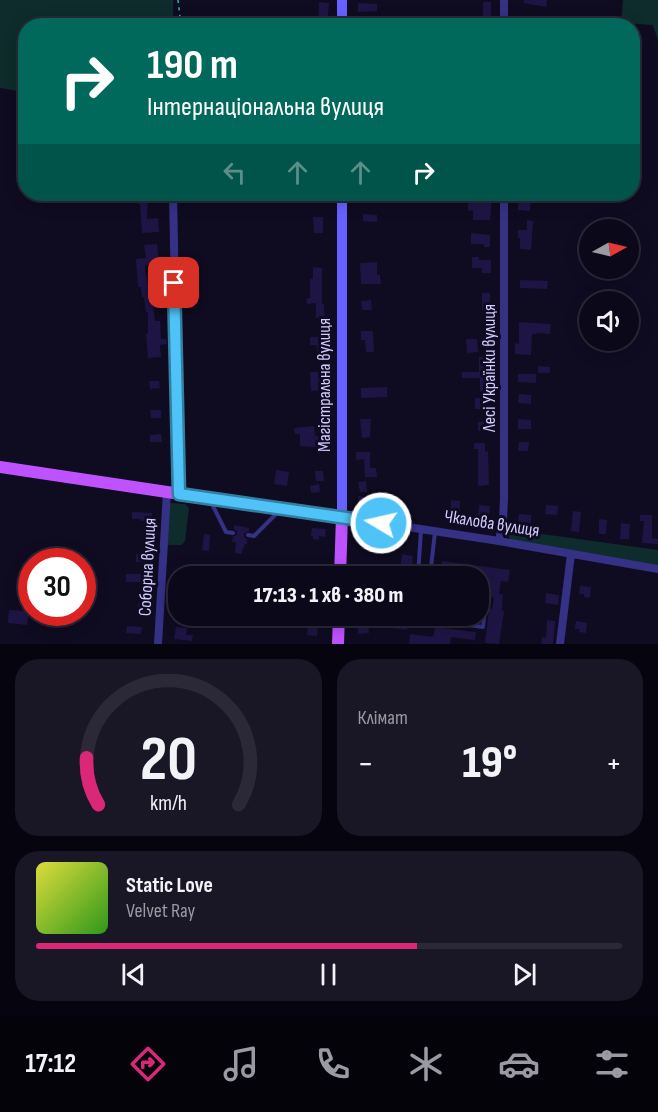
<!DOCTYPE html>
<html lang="uk">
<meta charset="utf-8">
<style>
:root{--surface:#0b0819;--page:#191626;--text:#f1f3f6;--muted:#9a9aa2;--line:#2b2938;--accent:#db2777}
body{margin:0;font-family:"Sofia Sans Condensed",sans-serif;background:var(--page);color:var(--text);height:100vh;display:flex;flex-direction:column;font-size:22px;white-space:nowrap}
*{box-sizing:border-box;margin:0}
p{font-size:20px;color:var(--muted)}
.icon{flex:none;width:33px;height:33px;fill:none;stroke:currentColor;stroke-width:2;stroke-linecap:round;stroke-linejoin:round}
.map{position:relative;height:644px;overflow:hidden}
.side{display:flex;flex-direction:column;gap:15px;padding:15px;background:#06040e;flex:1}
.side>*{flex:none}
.banner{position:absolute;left:18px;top:18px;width:622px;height:183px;border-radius:24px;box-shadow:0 3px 15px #0003,0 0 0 2px var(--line);background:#00695c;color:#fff;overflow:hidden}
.needle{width:39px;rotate:82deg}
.fabs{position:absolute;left:579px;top:219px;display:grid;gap:12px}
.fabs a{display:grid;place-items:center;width:60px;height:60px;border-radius:50%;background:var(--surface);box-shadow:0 3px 15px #0003,0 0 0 2px var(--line);font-size:30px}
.speed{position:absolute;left:18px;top:548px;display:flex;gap:12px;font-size:30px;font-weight:700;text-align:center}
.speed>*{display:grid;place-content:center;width:78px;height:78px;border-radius:50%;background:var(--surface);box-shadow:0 3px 15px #0003,0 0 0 2px var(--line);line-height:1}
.speed .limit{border:9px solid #d22;background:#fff;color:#111}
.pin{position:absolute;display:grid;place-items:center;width:51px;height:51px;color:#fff;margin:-26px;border-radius:12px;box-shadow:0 3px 9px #0006}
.me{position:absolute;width:66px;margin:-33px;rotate:279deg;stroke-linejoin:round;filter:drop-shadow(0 0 4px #0008)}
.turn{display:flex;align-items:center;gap:21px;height:126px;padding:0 30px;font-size:27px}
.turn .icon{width:78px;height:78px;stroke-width:2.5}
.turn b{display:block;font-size:42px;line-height:51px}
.lanes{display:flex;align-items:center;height:57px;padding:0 30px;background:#0003;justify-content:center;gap:30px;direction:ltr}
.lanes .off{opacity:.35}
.big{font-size:45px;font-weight:800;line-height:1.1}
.side .widget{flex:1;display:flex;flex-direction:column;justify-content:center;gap:9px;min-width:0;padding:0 21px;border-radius:24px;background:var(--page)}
.side .dial{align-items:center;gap:0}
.dial svg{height:156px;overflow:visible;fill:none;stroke:var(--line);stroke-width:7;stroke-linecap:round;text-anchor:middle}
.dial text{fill:var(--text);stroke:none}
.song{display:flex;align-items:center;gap:18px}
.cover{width:72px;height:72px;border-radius:9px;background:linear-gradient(135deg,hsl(60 70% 55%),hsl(110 70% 35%))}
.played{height:6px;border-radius:3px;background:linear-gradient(90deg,var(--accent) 65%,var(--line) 65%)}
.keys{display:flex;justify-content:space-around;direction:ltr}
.heat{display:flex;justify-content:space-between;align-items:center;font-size:33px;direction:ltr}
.side .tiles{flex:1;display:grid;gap:15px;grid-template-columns:1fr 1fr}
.widget:last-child{grid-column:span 2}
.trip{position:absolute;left:168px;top:566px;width:321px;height:60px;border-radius:24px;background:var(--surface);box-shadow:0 3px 15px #0003,0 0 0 2px var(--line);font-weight:800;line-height:60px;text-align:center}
.tab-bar{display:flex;height:96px;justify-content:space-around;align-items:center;background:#04030a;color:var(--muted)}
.tab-bar .icon{width:42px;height:42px}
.tab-bar .active{color:var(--accent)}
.tab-bar b{font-size:27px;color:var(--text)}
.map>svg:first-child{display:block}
.green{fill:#0d2c2b}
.building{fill:#1f1544}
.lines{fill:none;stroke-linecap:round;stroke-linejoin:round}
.path{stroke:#22bcb3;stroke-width:1.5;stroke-dasharray:3 4.5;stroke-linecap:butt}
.service{stroke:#353185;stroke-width:4}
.minor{stroke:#353185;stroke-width:8}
.secondary{stroke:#6762ff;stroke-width:10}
.primary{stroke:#bf52ff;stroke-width:12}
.route-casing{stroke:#337fa1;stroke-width:15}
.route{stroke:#4fc3f7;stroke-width:10}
.labels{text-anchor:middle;stroke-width:6;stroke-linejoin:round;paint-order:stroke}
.street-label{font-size:18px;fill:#d1cbff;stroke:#0f0b21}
</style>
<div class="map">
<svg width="658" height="644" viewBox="0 0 658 644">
<rect width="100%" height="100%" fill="#0f0b21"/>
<path class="green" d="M0,0H173V25L26,26L25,92L0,88Z
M623,0H658V40L653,25L621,23Z
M171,503L185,504L189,508L185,541L182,545H169L167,544L169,507Z
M507,529L658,550V566L512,541L509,538Z"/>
<path class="building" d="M524,0H547L546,7L524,3Z
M319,2L329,3L327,26H318Z
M483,2H491V26H483Z
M358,3L377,4V11L358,12Z
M522,16L534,17L533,26H521Z
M482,194H490V199H492L490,220H473V210L468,211V200L482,199Z
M519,194H531L530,211L518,210Z
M148,195L147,219L158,218L159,232L142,233L140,204H138L137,196Z
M363,214L377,215V222L363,221Z
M313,217H323V233H314Z
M527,220L533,221L531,250L520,249V238H518V230H527Z
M471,233L490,235V247H484V244H471Z
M157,244L159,264L145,265L146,277H147L148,287L161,286V301H153L155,321H160L161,339H166L167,344L160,345L161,357L148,358L146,334H148V312L146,313L144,297H142L141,287H138L136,259L146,258L144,245Z
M472,257H479V260H491V273H482V268H472Z
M377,262V275H380L381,284H361L360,263Z
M313,267L322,268V304H324L325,324L327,323V334H319V318H316V303L307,304L306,299L310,298V279H313Z
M520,280L548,281L547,289L520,288Z
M482,293H490V310H482Z
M371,300L372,310H362L361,301Z
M519,322L551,324L550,334L536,333V334H532L531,355L515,354V343L519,344Z
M361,331H373L374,352H366L365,340H361Z
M310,337H325V360H318L317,345H310Z
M466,339H477L478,352L467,353Z
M479,357H489L490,390H488V410L475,409V398H480V378H462V372H479Z
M538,366L550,367V373H538Z
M325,371V379H320L321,390L311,391L310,372Z
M518,374H536V383L518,382Z
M149,381H159L160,388L150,389Z
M387,387V397L361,398V388Z
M519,394L531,395V404L518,403Z
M150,410H161V418H151Z
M360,419H371L370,437L362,438Z
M518,419L531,420V429H518Z
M478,422H490V430L478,431Z
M314,426L315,436H325V448L300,446V434H295L294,428Z
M161,434L162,442H150V435Z
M519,442H529L528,451H518Z
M474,443H485V452L488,451L489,485L478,486V449H474Z
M356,452H370V468H376L377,477H365L364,459L356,460Z
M276,470L289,472L287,486L274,484Z
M315,471H323L324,481H316Z
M366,481L367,492H360L358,482Z
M319,484L320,492L311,493L310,486Z
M358,496L377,499L376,502L359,503Z
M380,500L393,501L392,509L379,507Z
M451,500L460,501L459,516H450Z
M479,505L490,506L489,518L478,517Z
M546,505L558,506L557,515L545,514Z
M573,511L581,512L579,532L571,531Z
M132,512L152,513V521H141V519H132Z
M519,514L531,515V523L518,522Z
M640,515H652V538L658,539V544L642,543L644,521H640Z
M599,519L607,520L606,534H599Z
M621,523L630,524L629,539H620Z
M234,525L249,528V531L244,534V537L247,539V544H245L241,554L235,553L236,542H232L233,537L237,534V531L234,529Z
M312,528L326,529L325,537L319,536V540L313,539V536H311Z
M204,534L210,535L209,551L202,550Z
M143,540H153L152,552H143Z
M136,554L148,555V562H136Z
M402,554L413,556L411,576H399Z
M442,561L510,570L508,582L501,581L499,594H503L502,611H504L499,644L485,643L489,609H492L494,598L490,597L491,585L478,583V576H448V573L440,572Z
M299,566L315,567V575L298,574Z
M126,574H142V582H126Z
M580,586L591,587L590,598L584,597V594H579Z
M546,593L559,595L558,605L545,603Z
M138,603H146L145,614H137Z
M478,607H481L480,621L462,618L463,615H478Z
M9,610L29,611L27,625L8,623Z
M392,615H409L407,630L391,628Z
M357,619H368L369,633L358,634Z
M547,620L555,621L553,644H541L542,637L546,638Z
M576,621L587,623L586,633L579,632L580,629H575Z
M308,622L318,623L317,636L307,635Z
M127,626L142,627L141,634L126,633Z
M176,627L187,628L186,635H193L192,641L174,639Z
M435,627L476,632L475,640L451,637L450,644H409L410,634L433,637Z"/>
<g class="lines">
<path class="path" d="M178,0L181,26"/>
<path class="service" d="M211,502L226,532L233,533
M248,535L254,536L279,511
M418,576L421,530
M430,576L435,532
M415,615V618L483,627L487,591L478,590"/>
<path class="minor" d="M504,26V0
M173,194L179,494
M342,517L499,541L658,569
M499,541L503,520L504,499V194
M158,644L167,492
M560,644L571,554"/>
<path class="secondary" d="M342,26V0
M342,517V194"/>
<path class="primary" d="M0,467L167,492L342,517L340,576
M338,644L339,615"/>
</g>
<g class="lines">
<defs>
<path id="route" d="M174,283L179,494L381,523"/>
</defs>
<use href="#route" class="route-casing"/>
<use href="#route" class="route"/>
</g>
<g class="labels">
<g class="street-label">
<text transform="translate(489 368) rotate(-90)" y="6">Лесі Українки вулиця</text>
<text transform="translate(324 385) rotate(-90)" y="6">Магістральна вулиця</text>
<text transform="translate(492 523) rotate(9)" y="6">Чкалова вулиця</text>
<text transform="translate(147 567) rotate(-87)" y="6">Соборна вулиця</text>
</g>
</g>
</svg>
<div class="fabs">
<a><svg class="needle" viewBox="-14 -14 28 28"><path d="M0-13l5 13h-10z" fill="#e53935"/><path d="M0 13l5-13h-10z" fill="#9a9aa2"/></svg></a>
<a><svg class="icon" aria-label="sound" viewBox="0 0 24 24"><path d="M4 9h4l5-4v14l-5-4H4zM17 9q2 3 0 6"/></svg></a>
</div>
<div class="speed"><div class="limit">30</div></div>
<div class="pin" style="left:174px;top:283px;background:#d93025"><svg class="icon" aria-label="arrive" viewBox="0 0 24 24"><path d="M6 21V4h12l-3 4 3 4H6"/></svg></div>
<svg class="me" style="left:381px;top:523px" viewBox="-20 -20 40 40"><circle r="17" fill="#4fc3f7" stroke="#fff" stroke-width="3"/><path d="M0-11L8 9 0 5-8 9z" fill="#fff"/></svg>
<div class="trip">17:13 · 1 хв · 380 m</div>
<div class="banner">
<div class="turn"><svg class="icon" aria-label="right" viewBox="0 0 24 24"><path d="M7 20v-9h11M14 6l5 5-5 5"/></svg><div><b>190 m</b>Інтернаціональна вулиця</div></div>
<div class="lanes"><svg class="icon off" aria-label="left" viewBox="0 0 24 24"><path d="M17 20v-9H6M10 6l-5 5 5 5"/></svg><svg class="icon off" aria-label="ahead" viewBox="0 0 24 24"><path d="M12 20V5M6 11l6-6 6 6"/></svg><svg class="icon off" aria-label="ahead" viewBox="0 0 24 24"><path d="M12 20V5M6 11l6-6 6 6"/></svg><svg class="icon" aria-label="right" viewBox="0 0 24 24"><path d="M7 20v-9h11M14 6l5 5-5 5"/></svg></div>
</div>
</div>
<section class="side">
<div class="tiles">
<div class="widget dial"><svg viewBox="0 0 100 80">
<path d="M14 69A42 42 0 1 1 86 69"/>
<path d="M14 69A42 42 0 0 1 8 45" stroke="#db2777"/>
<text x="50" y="56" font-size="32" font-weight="700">20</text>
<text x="50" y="72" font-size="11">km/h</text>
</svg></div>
<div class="widget"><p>Клімат</p>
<div class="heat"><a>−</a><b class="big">19°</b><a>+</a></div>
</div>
<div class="widget">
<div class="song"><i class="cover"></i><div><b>Static Love</b><p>Velvet Ray</p></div></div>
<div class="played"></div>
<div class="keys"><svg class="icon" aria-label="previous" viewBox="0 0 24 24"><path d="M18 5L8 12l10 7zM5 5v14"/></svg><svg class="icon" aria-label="pause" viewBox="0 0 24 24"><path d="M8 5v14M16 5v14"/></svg><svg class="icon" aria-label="next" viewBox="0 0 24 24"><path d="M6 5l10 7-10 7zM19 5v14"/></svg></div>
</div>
</div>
</section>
<nav class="tab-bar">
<b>17:12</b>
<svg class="icon active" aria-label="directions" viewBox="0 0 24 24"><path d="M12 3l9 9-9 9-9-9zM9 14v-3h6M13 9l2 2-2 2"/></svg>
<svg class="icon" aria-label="music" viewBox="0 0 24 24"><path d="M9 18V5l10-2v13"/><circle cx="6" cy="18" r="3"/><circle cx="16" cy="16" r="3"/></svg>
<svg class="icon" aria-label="phone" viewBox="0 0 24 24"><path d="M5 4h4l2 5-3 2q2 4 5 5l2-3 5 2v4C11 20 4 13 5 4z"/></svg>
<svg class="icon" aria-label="climate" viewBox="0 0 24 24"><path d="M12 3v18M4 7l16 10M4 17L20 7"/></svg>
<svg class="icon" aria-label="car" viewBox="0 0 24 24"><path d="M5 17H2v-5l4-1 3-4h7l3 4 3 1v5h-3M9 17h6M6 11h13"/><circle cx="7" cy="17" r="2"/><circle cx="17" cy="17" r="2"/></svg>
<svg class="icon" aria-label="filters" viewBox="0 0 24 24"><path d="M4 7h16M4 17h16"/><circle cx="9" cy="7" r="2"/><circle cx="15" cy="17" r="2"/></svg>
</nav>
